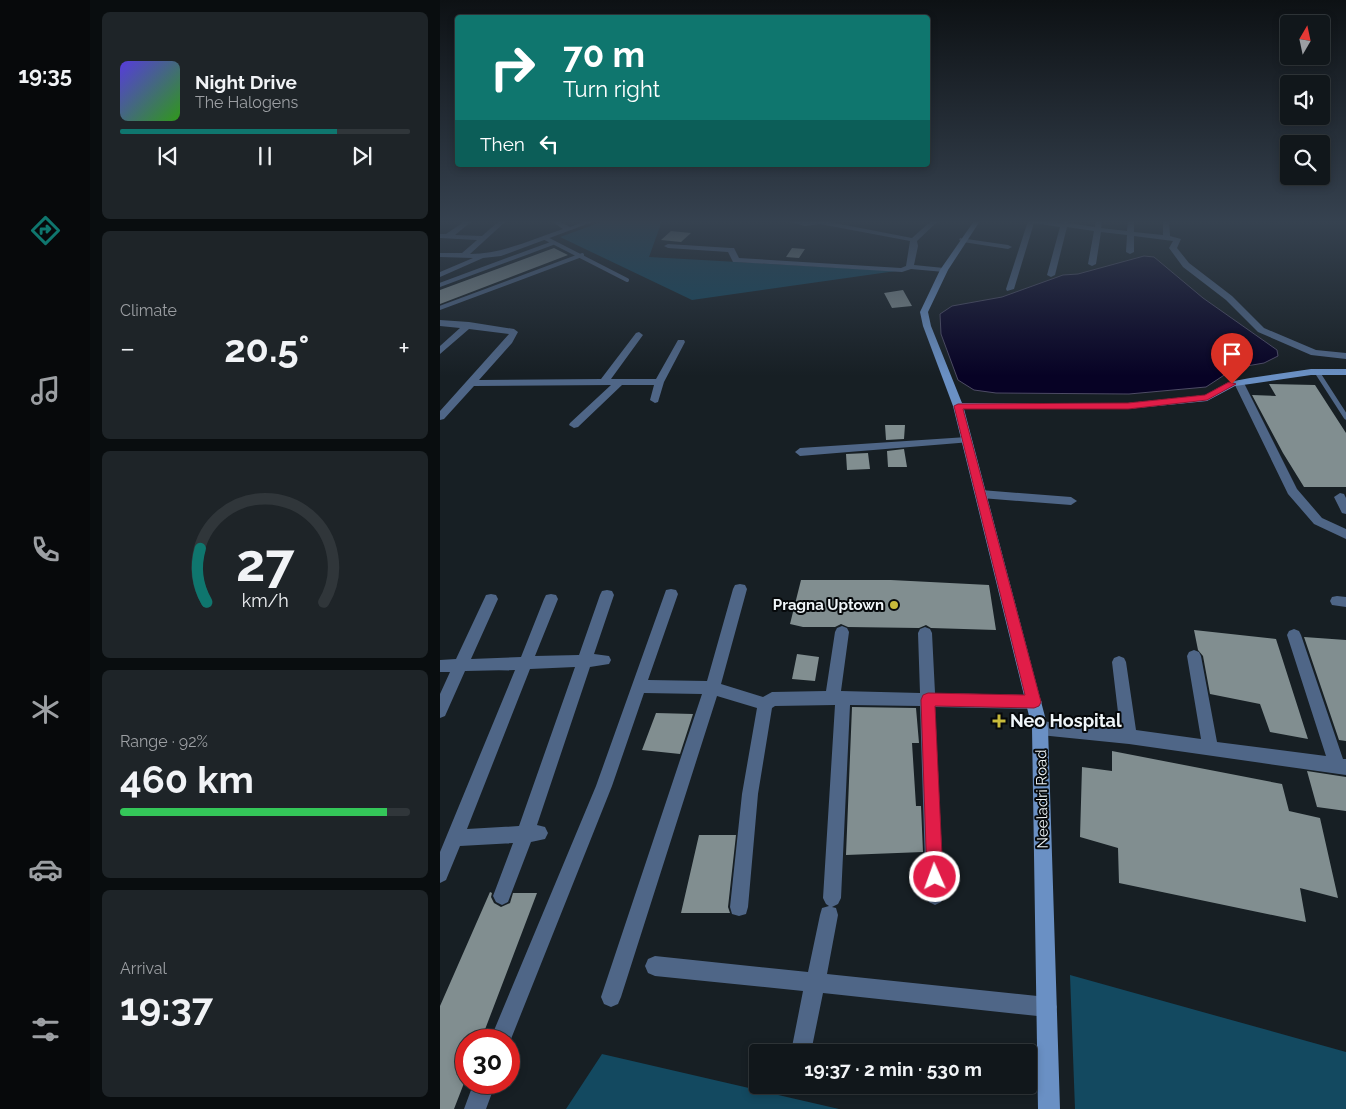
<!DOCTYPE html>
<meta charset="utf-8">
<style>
:root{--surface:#11171b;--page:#1e2428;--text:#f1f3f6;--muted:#9c9fa3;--line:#30363a;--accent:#0f766e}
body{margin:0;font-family:Raleway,sans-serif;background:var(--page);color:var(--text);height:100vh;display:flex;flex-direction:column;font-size:19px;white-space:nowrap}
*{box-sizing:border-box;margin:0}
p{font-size:16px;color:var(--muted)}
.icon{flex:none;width:28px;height:28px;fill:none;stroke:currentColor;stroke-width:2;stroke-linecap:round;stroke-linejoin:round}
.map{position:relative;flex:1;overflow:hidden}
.side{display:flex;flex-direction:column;gap:12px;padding:12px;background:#090d0f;width:350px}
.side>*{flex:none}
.guide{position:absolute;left:15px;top:15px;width:475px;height:152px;border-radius:5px;box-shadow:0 2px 8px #0003,0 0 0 1px var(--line);background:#0f766e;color:#fff;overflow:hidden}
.needle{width:32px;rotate:9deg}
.tools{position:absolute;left:840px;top:15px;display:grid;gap:10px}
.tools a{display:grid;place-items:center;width:50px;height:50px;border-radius:5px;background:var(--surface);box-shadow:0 2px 8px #0003,0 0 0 1px var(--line);font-size:25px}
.speed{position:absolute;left:15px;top:1029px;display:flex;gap:10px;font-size:25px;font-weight:700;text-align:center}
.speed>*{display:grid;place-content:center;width:65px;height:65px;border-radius:50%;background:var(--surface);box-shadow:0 2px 8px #0003,0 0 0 1px var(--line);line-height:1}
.speed .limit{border:8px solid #d22;background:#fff;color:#111}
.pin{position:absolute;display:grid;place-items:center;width:42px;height:42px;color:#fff;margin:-51px -21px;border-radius:50% 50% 50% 0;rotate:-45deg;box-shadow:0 0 5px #0007}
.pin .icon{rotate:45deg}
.me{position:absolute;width:55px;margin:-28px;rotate:358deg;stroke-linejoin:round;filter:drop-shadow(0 0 4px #0008)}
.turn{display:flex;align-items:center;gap:18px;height:105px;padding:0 25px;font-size:22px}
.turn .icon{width:65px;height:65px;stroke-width:2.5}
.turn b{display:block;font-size:35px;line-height:42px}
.then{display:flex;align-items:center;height:48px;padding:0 25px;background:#0003;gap:10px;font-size:19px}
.big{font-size:38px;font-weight:700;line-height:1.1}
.side .card{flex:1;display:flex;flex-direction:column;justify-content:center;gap:8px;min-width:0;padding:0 18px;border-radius:8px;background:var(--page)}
.side .dial{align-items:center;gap:0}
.dial svg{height:130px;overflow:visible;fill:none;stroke:var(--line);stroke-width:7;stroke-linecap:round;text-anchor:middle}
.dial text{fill:var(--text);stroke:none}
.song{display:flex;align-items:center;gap:15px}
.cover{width:60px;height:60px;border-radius:8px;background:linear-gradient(135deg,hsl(250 70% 55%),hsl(110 70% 35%))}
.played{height:5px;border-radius:2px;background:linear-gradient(90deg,var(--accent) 75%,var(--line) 75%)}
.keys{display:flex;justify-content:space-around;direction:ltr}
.heat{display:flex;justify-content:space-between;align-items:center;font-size:28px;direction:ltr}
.charge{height:8px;border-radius:4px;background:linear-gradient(90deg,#34c759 92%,var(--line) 0)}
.trip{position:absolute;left:309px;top:1044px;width:288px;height:50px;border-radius:5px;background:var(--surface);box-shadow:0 2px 8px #0003,0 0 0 1px var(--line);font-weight:700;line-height:50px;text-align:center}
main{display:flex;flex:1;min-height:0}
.tabs{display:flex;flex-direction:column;width:90px;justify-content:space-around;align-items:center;background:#07090b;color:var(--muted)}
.tabs .icon{width:35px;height:35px}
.tabs .active{color:var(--accent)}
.tabs b{font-size:22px;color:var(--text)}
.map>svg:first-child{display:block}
.green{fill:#134960}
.water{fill:#070225;stroke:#4d4b65}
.building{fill:#818e90}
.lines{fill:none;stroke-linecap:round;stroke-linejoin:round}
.lane-far1{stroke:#4f6687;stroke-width:4}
.lane{stroke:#4f6687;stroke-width:5}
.street{fill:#4f6687;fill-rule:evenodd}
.secondary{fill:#6a90c4;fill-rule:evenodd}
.route{fill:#e11d48;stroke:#92132f}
.poi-dot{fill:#c8bb3b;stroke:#06090b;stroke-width:2}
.labels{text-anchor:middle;stroke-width:4;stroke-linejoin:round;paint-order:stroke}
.poi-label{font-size:15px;font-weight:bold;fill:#f0f6f9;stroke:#06090b;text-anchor:end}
.street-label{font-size:15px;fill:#f0f6f9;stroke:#06090b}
.near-poi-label{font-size:18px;font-weight:bold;fill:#f0f6f9;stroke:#06090b;text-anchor:start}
</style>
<main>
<nav class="tabs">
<b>19:35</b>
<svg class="icon active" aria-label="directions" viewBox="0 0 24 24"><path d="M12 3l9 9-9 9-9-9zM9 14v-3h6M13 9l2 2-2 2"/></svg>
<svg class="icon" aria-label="music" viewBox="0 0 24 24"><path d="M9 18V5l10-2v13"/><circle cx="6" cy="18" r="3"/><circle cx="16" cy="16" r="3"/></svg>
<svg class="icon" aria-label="phone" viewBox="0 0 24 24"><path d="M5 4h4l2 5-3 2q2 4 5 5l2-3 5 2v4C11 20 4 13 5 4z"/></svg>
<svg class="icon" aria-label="climate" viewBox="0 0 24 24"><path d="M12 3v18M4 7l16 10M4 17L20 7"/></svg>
<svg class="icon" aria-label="car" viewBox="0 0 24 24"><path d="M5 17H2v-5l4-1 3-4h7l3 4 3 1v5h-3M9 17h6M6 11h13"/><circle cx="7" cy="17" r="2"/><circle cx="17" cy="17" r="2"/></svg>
<svg class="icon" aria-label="filters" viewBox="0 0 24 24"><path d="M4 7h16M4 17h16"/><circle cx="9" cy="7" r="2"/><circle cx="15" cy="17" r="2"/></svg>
</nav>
<section class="side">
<div class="card">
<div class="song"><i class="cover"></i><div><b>Night Drive</b><p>The Halogens</p></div></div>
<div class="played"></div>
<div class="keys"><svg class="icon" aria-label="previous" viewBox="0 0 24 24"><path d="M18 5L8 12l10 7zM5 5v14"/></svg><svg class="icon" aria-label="pause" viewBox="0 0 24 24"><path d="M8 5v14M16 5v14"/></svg><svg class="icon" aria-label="next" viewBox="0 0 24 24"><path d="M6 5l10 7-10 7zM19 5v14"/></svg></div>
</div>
<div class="card"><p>Climate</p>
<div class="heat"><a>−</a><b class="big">20.5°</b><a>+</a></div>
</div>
<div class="card dial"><svg viewBox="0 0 100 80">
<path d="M14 69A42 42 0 1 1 86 69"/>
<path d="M14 69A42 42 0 0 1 10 36" stroke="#0f766e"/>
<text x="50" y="56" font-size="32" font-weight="700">27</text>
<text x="50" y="72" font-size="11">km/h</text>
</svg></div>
<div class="card"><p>Range · 92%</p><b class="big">460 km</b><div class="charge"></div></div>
<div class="card"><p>Arrival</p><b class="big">19:37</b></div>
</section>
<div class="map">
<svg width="906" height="1109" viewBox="0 0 906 1109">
<rect width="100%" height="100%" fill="#171f24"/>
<path class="green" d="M164,221H222L209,257L456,271L252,300L120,237Z
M630,975L906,1052V1109H635Z
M162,1054L399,1109H126Z"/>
<path class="water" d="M704,256L714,257L763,298L837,350L838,356L824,363L795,368L766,387L689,394L556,393L534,390L518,380L501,334L500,314L512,306L562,297L623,275L638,274Z"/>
<path class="building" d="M231,231L251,233L241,242L221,240Z
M114,248L128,255L0,304V290Z
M352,248L365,249L359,258L346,257Z
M463,290L472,306L452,308L444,293Z
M829,384L875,385L906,433V487H864L843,453L812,395L836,396Z
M445,425H465L464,439L446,440Z
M464,449L467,467H448L447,451Z
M428,453L430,469L407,470L406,454Z
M361,580H451L549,585L556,630L491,628L486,625L479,628L408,627L401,624L395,627H363L350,624Z
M754,630L836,639L868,739L830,732L820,704L770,694L763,656L758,650Z
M864,637L906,640V741L899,740Z
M357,654L379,657L375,681L352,679Z
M412,707L476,708L479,743H472L476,806H481L483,852L406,855Z
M216,713L253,714L240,754L202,750Z
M672,751L842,784L849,811L880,818L898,898L860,888L866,922L679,883L678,848L640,837L642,767L672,771Z
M867,771L906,777V811L877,807Z
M259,835H296L288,907L290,913H241Z
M50,892L52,893L51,897L54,903L61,907L70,903L73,893H97L41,1040H26V1078L14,1109H0V1006Z"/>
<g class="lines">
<path class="lane-far1" d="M105,238L187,280
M0,285L113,243
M0,308L142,255"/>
<path class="lane" d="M877,372L906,417"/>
<path class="street" d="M25,221H32L15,235L42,236L59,221H66L30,254C62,254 93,239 123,229L111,221H119L130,227L146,221H155L61,256L43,258L0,277V272L33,258L0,257V253H22L37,240L0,238V234H6Z
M345,221H384L472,238L491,221H498L477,241L478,246L474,265L504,268L508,270L504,272L471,269L462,272L296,262H293L288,252L228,248L224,246L228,244L291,248H294L299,258L461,268L466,266L470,241L380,224L365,226Z
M588,221L621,223L622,221H628V223L655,227L656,221H662L661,228L687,231L688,221H694V232L723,235V221H729L730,236L741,239L737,248L749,263L792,296L824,328L876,350L906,353V359L871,355L818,332L786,300L743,267L729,248L733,241L694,236V252L690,254L686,252L687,235L661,232L656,264L652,266L648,264L654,231L627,227L615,275L611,277L607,275L620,227L594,223L574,289L567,291L566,289Z
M520,238L568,245L572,247L568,249L523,242L519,240Z
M0,320L29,322L74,329L78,332L72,343L39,380L161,379L196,333L199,332L203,335L171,379H216L238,340H244L245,342L224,382L218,402L215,403L210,400L214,385H182L138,427L134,428L129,425L130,423L171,385L34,386L4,419L0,420V411L69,334L29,329L0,354V346L20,328L0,326Z
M799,380L804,383L857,489L882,518L906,529V539L874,524L848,494L794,383Z
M527,437L532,440L531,442L360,456L355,452L360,448Z
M541,490L631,497L637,501L631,505L541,498L535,494Z
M900,493L904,494L906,498V514L902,513L894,497Z
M300,584L305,585L307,589L281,684L323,697L332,692L386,691L395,632L397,628L402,626L407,628L409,632L401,691L480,693L478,633L480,629L485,627L490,629L492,633L495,693L594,695L599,697L602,702L599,707L594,709L495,707L504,896L501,902L495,905L489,902L486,896L480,706L410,705L401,898L398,904L392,907L396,908L398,915L387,974L607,997L614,1000L617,1007L614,1014L607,1017L383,993L371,1052H351L363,991L215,976L208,973L205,966L208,959L215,956L368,972L380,915L382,908L389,906L386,904L383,898L395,705L335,706L332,708L318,794L308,907L306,914L299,916L292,914L290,907L302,794L317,708L277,696L181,997L178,1004L171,1007L164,1004L161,997L262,694L204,693L172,786L69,1044V1040H50L156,786L226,590L231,589L236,590L238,594L208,680L267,681L293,589L295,585Z
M167,590L172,591L174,595L154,654L169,656L171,660L169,664L150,667L97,825L105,827L108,833L105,839L91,842L68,902L62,905L56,902L53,896L73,843L20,846L6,880L0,883V852L75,670L25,671L5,716L0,718V694L10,672H0V660L16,659L46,595L51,594L56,595L58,599L31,659L81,657L104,599L106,595L111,594L116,595L118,599L95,656L139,655L160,595L162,591ZM135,667L79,826L27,829L90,669Z
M897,596L906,597V607L892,605L890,601L892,597Z
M854,629L859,631L861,635L903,759H906V775L689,744L600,735L595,733L592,728L595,723L600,721L680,729L672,662L674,658L679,656L684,658L686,662L696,730L761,739L747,656L749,652L754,650L759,652L761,656L777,742L886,756L847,635L849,631Z
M34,1082H56L46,1109H24Z"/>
<path class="secondary" d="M534,221H540L508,270L488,312L491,326L522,403H688L765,395L789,382L810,378L871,369H906V375H871L810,384L795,386L767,401L688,409H524L608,728L620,1109H598L592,728L513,406L483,326L480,312L500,270Z"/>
</g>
<linearGradient id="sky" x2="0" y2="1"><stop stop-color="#0d1114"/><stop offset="0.59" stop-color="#364250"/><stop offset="1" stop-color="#364250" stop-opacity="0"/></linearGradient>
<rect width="906" height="376" fill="url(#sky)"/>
<path class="route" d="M789,382L796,384L767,400L688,409H523L601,702L599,706L594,708L495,706L503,877L501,882L495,885L489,882L487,877L481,700L483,695L488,693L585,695L514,406L518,404L688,403L765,395Z"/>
<g class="poi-dot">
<circle cx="454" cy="605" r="5"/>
<path d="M556.5 713.5h5v5h5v5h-5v5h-5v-5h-5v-5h5z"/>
</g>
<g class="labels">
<g class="poi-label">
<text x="444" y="610">Pragna Uptown</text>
</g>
<g class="street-label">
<text transform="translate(602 799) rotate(-91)" y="5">Neeladri Road</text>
</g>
<g class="near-poi-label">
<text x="570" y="727">Neo Hospital</text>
</g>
</g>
</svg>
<div class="tools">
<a><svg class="needle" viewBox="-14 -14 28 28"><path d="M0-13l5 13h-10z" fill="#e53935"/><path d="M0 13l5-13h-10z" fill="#9c9fa3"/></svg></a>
<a><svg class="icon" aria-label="sound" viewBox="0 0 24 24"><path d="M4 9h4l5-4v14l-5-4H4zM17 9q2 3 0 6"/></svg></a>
<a><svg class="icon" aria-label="search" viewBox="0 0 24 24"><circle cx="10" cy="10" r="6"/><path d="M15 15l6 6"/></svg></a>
</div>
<div class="speed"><div class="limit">30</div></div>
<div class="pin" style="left:792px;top:384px;background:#d93025"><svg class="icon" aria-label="arrive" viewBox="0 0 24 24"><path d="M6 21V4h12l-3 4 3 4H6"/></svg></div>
<svg class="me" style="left:495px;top:877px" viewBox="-20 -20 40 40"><circle r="17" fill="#e11d48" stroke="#fff" stroke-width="3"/><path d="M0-11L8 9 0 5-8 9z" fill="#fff"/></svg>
<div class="trip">19:37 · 2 min · 530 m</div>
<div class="guide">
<div class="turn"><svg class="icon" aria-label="right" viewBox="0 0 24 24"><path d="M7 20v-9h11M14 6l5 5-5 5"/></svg><div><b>70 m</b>Turn right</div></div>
<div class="then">Then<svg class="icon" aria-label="left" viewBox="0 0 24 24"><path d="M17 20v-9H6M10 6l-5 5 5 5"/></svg></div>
</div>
</div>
</main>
